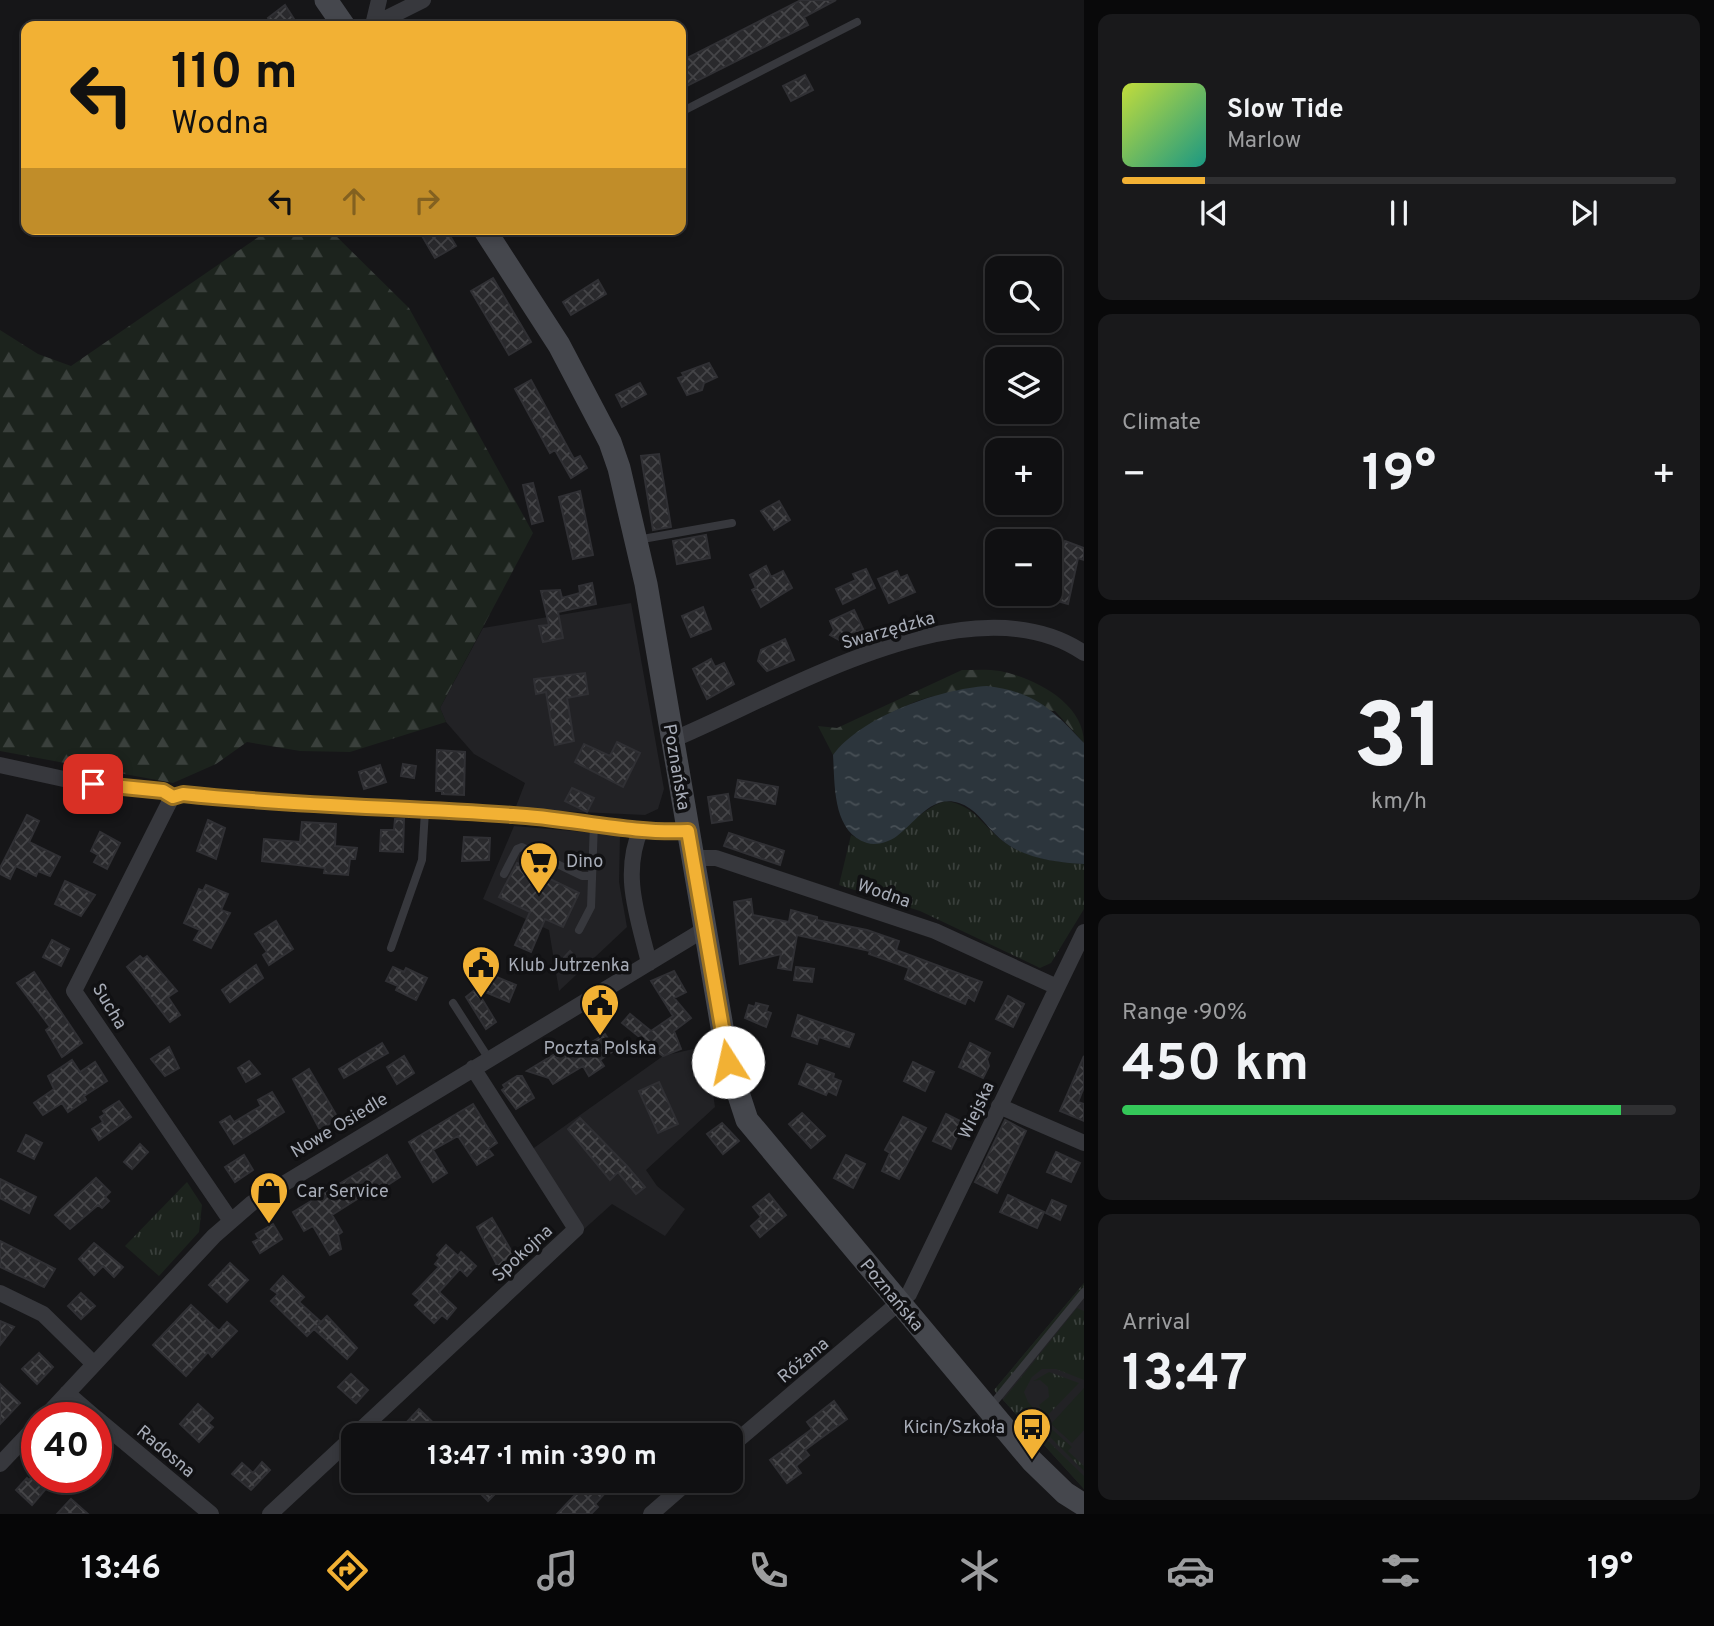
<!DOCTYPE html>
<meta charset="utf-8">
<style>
:root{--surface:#101012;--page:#19191b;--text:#f1f3f6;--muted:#9c9d9f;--line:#303032;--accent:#f2b134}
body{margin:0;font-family:Overpass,sans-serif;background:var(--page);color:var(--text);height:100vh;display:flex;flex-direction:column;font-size:26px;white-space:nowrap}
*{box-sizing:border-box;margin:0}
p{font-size:23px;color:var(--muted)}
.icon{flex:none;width:38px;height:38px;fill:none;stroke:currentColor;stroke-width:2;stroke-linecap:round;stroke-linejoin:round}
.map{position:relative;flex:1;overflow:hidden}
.details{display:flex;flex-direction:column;gap:14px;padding:14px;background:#09090a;width:630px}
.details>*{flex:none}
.banner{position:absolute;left:21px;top:21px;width:665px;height:214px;border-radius:14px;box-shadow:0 4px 10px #0003,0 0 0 2px var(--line);background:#f2b134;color:#111;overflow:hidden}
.fabs{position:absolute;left:985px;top:256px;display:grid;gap:14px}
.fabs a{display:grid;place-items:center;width:77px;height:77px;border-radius:14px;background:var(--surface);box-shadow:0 4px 10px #0003,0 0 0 2px var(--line);font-size:35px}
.speed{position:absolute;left:21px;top:1402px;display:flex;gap:14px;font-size:35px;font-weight:700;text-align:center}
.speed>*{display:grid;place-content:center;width:91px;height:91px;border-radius:50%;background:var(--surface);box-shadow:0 4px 10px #0003,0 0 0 2px var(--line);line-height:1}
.speed .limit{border:10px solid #d22;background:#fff;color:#111}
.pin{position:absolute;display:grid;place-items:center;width:60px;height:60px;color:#fff;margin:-30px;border-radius:14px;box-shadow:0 4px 10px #0006}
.me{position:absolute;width:77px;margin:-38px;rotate:350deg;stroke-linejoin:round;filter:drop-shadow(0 0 5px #0008)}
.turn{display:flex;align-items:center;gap:24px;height:147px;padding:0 35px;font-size:32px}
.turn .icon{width:91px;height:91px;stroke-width:2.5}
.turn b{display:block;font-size:49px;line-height:60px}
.lanes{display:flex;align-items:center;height:66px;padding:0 35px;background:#0003;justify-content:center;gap:35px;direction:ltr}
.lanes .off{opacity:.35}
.big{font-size:52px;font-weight:700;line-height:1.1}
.details .card{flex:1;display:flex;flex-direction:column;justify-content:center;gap:10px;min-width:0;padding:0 24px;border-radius:14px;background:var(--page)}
.details .dial{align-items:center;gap:0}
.dial b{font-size:91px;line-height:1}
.song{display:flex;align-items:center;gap:21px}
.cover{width:84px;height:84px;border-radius:10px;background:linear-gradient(135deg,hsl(70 70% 55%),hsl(170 70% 35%))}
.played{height:7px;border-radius:4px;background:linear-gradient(90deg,var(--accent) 15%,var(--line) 15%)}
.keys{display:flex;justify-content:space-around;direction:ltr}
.heat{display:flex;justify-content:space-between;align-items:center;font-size:38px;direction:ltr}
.charge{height:10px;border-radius:5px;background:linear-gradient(90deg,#34c759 90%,var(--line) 0)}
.trip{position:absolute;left:341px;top:1423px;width:402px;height:70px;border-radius:14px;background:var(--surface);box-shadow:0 4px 10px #0003,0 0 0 2px var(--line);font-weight:700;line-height:70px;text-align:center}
.tabs{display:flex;height:112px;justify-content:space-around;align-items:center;background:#060607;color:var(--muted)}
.tabs .icon{width:49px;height:49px}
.tabs .on{color:var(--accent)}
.tabs b{font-size:32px;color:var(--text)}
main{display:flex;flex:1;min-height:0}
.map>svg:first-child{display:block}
.built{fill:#222225}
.grass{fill:url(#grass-tufts)}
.forest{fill:url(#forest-firs)}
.garden{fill:#1c231d}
.water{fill:url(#water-ripples)}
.building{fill:url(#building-cross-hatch);stroke:#303034;stroke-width:2}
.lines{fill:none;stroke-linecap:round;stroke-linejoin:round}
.lane{stroke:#37383d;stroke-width:8}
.street{stroke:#37383d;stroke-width:16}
.secondary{stroke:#45474d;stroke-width:23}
.route-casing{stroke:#9d7322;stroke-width:18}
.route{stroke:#f2b134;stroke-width:12}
.labels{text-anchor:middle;stroke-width:7;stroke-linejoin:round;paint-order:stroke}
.street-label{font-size:18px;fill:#a8adb8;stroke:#111113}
.poi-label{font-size:18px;fill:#a8adb8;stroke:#111113;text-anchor:start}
</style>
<main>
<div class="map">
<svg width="1084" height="1514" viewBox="0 0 1084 1514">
<defs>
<pattern id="grass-tufts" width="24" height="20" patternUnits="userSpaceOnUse" patternTransform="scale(1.75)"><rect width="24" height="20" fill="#1c231d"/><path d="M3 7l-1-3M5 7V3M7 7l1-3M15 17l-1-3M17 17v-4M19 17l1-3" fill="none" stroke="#3a403c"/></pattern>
<pattern id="forest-firs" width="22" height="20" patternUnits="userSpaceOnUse" patternTransform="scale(1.75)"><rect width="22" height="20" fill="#1c231d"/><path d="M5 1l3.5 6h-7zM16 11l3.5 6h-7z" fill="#3a403c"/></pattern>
<pattern id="water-ripples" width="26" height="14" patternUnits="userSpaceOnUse" patternTransform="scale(1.75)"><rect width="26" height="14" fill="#2c353c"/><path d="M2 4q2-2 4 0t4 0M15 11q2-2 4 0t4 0" fill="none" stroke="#485056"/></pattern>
<pattern id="building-cross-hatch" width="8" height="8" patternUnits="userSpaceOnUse" patternTransform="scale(1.75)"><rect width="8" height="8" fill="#29292c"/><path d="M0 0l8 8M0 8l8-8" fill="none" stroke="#454548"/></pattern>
</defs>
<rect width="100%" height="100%" fill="#161618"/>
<path class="built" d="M631,603L664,789L658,809L645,815L515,809L525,783L474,754L446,722L440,708L483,628Z
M514,826L620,835L619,882L627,927L559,991L549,930L483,899Z
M706,1046L715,1107L646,1170L657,1186L685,1209L665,1236L612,1204L582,1231L531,1150L663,1056Z
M1084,1283V1489L994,1390Z"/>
<path class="grass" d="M946,801C975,805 983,827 1004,842C1027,859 1057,862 1084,864V909L1051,963L1040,968L920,911L839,885L851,835C893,859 911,810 946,801Z
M187,1182L202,1205L199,1232L159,1276L125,1246Z
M1084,1283V1287L997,1394L994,1390Z
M1077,1308L1084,1311V1380L1056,1369H1042L1032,1377L1024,1392L1028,1402L1040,1415L1046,1439L1084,1476V1489L1003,1400Z
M1049,1372L1079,1383L1045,1418L1039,1405L1049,1397L1048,1387L1040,1380L1033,1381Z
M1046,1424L1072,1447L1068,1451L1084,1466V1471L1049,1436Z"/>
<path class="forest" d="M270,229H329L409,308L533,533L440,708L446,722L350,752L300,751L247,742L216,764L173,783L0,751V330L38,354L71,366Z
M962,670C974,670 988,669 1000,671C1035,678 1084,703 1084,743L1055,711C1031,709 947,693 930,697C903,704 850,733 833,755L818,726L837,728Z"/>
<path class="garden" d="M1084,1388V1430L1072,1443L1051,1424Z"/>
<path class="water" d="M987,686C1035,692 1052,709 1084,743V864C1053,862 1018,858 995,834C984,823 975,808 959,803C932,794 916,822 897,836C889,842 876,846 867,843C832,832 835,784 833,755C862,716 940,689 987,686Z"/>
<path class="building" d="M801,0H836L804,17L808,25L681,89V61Z
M285,5L294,19L284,26H273L268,18Z
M805,75L813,90L791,101L783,86Z
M418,229H446L456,246L435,258Z
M493,278L531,342L509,355L471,291Z
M598,280L606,294L571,315L563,302Z
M709,363L717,377L704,383L702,390L687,395L678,378L684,376L682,373Z
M531,380L574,459L580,456L587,468L571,478L555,450L550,453L515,389Z
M640,383L646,394L622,407L616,395Z
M659,454L671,527L653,530L641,456Z
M533,483L543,521L532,524L523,485Z
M580,491L593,555L573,559L559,497Z
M779,501L790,520L774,530L761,511Z
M706,535L710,558L677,564L673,541Z
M1065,541L1084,548V560L1078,558L1068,604L1047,598Z
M766,566L771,577L783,571L792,588L761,607L752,590L756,588L750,575Z
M866,569L875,588L843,604L836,589L856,580L853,574Z
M897,571L900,578L907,575L915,592L889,603L878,579Z
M592,583L596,604L558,612L563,638L543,642L539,626L549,625L541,591L560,590L562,598L580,593L579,586Z
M703,607L711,629L691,637L682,616Z
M854,610L863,629L839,640L830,635L834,630L830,621Z
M785,639L794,660L767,671L758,661L761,650Z
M711,659L715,667L724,663L734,684L707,699L693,669Z
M585,673L588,694L567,698L574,741L555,745L546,692L536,694L534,679Z
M617,742L640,753L623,787L575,762L584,744L610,756Z
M437,750L465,752L464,795L442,794V791H436Z
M403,764L416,766L414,778L401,776Z
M380,765L386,782L364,789L359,772Z
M738,780L778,787L775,804L735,797Z
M572,788L594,798L587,812L565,801Z
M728,794L732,820L712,823L708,797Z
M27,815L39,821L29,842L60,857L50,876L38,871L36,876L16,866L10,879L0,874V868Z
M395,819H404L403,852L380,851L381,830H394Z
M208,820L225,828L216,859L197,851Z
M302,822L336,824L335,846L357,848L355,859H350L348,875L324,873L325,868L262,861L264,839L300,842Z
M100,832L120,843L107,869L94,862L98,855L91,851Z
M729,833L784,851L780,865L724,846Z
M464,837L490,838L489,860L462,861Z
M517,863L579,893L563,927L545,919L531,952L515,945L530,912L499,897Z
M65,881L95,895L81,916L55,904Z
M206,885L228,894L221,910L230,913L211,948L194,940L200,930L184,923L199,889L203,891Z
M751,899L753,915L789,922L791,910L817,917V920L867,930L899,941L896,950L982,982L974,1001L968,997L965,1004L905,979L909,968L869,954L870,951L797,935L791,970L778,968L781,954L740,964L734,902Z
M276,921L293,949L269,965L263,955L267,952L255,934Z
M52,940L69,949L61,966L43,957Z
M570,951L580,962L568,973L559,963Z
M140,956L143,959L147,956L177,991L168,997L180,1015L170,1022L127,967Z
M256,965L263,978L230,1002L222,990Z
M393,967L404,972L406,968L427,978L416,1000L396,990L398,986L386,981Z
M796,967L814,969L812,982L794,980Z
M674,971L686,992L674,998L691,1018L674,1031L681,1049L663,1056L622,1023L630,1014L651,1031L673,1016L651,981Z
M34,972L82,1043L62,1057L46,1030L50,1027L17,983Z
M487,973L516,985L509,1002L478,989Z
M476,989L496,1022L486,1029L466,997Z
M1008,996L1024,1004L1013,1027L996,1019Z
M756,1003L768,1006L766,1011L771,1013L766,1027L745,1018L749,1005L755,1007Z
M798,1015L854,1034L849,1047L819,1037L817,1044L792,1036Z
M605,1034L615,1050L600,1060L604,1066L589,1076L583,1066L553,1084L549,1078L527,1071L555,1054L557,1058L565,1054L567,1057Z
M382,1043L388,1053L344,1078L339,1069Z
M970,1043L990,1053L987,1059L989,1066L983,1078L959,1067Z
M169,1047L179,1068L165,1076L151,1059Z
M404,1056L414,1073L397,1084L387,1067Z
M1084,1056V1087L1078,1102L1084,1104V1121L1060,1111Z
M72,1060L80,1072L95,1062L107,1081L84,1096L86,1100L68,1112L62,1103L43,1115L34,1103L54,1089L48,1076Z
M249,1061L260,1074L246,1082L238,1068Z
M913,1062L934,1072L925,1091L904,1081Z
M807,1064L834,1074L833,1078L841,1081L836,1095L828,1091L826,1095L799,1084Z
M309,1069L338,1118L320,1130L293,1079Z
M517,1076H522L534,1098L516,1109L502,1090L505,1088L503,1085Z
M659,1082L678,1124L658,1133L639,1091Z
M272,1092L284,1112L234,1144L220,1122L230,1116L234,1122L261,1106L258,1100Z
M119,1101L131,1117L99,1140L92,1129L103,1122L100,1117L105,1114L103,1111Z
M473,1104L497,1143L488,1149L493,1155L477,1165L458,1136L433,1150L447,1173L433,1182L409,1142Z
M802,1113L825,1136L811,1148L789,1124Z
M946,1114L964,1123L951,1149L933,1141Z
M903,1117L926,1128L899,1179L882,1171L890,1153L885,1150Z
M580,1118L627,1166L645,1187L636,1194L618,1172L610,1180L568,1129Z
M1005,1120L1026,1131L997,1193L975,1182Z
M722,1123L739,1141L723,1154L707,1134Z
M26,1135L42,1143L34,1159L18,1151Z
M140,1144L148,1152L132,1169L124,1162Z
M1056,1152L1080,1163L1071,1182L1047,1172Z
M244,1155L253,1170L235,1182L225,1167Z
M387,1155L400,1177L383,1188L381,1184L332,1215L342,1232L338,1235L341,1249L330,1255L313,1226L304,1231L293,1212Z
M846,1155L865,1164L853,1188L834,1178Z
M96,1178L110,1192L105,1197L109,1201L102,1208L98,1205L70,1229L55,1215Z
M0,1179L36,1197L29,1213L0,1198Z
M769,1194L786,1215L760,1237L751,1226L761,1217L753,1207Z
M1008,1195L1044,1212L1037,1228L1000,1212Z
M1052,1200L1066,1206L1060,1220L1046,1213Z
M492,1218L515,1257L498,1267L477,1227Z
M273,1224L282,1239L260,1253L253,1242L259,1239L256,1234Z
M0,1241L55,1269L44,1287L0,1267Z
M94,1243L123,1267L114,1277L103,1266L94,1275L79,1259Z
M446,1245L458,1256L461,1252L476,1266L467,1276L460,1269L439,1292L456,1308L447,1319L442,1315L434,1323L415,1305L420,1300L413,1294L439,1267L435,1264L440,1258L437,1255Z
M230,1263L248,1280L227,1302L209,1285Z
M283,1276L304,1297L299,1302L321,1322L307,1336L271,1301L278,1294L271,1289Z
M81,1293L95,1306L81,1319L68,1306Z
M191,1305L219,1331L227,1322L237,1331L212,1357L208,1352L186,1376L153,1345Z
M327,1316L357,1348L347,1359L314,1329Z
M0,1321L14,1327L0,1345Z
M39,1353L53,1367L37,1384L22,1369Z
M351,1374L368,1390L356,1403L338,1387Z
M0,1384L20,1403L0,1424Z
M834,1401L847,1419L805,1450L809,1455L796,1466L801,1473L787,1483L770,1460L812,1429L807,1422Z
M198,1404L213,1418L208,1423L213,1427L199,1442L180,1424Z
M419,1409L446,1435H416L405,1424Z
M262,1462L270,1470L251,1490L232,1474L242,1463L253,1473Z
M32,1477H56L32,1505L16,1490L27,1478L29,1480Z
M486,1480H497L503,1486L488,1501L477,1490Z
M589,1480H617L595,1504L598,1507L591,1514H557Z
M71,1499L88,1514H57Z"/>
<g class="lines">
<path class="lane" d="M681,112L857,22
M637,540L732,523
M504,874L517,849L522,847L582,876H592
M579,930L591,907L594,822
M391,948L422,860L425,811
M453,1003L489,1059
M991,1406L1084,1292"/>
<path class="street" d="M373,25L379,0
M371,26L423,0
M672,740C781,695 971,576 1084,653
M0,765L73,781L163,791L172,797L183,794C293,806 403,807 513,815C571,818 630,834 688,831
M172,797L74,991L231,1221
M641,829C621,874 638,917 649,963
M693,858H716L935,931L1057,987
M999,1106L1084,1143
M0,1293L43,1314L94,1364
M67,1393L96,1418
M44,1418L214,1236L252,1203L705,929
M96,1418L211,1514
M355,1435L576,1229L473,1068
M732,1445L909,1294L1084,932
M0,1464L37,1425
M270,1514L354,1436
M651,1514L690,1480"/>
<path class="secondary" d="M326,0L344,26
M484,229L559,345L610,442L619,468L646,584L728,1062L747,1120L1032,1461L1065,1493L1084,1505"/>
</g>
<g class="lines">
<defs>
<path id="route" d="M93,784L163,791L173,797L183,794C293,806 403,807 513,815C571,818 630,834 688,831L728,1062"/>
</defs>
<use href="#route" class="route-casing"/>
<use href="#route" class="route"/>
</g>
<defs>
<symbol id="supermarket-pin" viewBox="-11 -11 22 30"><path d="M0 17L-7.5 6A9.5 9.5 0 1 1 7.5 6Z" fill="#f2b134" stroke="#111113"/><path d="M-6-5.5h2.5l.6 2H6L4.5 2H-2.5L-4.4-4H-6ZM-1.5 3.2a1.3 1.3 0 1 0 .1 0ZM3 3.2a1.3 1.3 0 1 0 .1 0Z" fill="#111"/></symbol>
<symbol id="civic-pin" viewBox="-11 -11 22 30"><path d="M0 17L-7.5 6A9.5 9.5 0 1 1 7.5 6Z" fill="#f2b134" stroke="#111113"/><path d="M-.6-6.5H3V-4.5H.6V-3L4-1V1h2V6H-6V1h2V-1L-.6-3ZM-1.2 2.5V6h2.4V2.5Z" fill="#111"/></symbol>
<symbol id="shop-pin" viewBox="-11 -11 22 30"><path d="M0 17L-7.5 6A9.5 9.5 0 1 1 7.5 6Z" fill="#f2b134" stroke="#111113"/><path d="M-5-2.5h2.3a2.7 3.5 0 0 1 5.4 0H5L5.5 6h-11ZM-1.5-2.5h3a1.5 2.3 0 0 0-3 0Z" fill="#111"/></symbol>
<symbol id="bus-pin" viewBox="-11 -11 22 30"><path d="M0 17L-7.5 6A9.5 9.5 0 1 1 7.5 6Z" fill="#f2b134" stroke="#111113"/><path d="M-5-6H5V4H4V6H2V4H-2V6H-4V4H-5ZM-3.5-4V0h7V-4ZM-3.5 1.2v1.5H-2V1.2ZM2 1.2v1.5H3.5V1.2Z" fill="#111"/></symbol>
</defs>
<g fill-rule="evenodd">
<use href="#supermarket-pin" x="517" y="839" width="44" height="60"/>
<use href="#civic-pin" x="459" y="943" width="44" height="60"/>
<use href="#civic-pin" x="578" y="981" width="44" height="60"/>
<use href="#shop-pin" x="247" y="1169" width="44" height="60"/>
<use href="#bus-pin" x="1010" y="1405" width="44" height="60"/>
</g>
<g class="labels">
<g class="street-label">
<text transform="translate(888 630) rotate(-16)" y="6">Swarzędzka</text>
<text transform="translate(677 767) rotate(80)" y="6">Poznańska</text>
<text transform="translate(884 893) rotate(19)" y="6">Wodna</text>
<text transform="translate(110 1006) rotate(59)" y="6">Sucha</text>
<text transform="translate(976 1110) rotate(-65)" y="6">Wiejska</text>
<text transform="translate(339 1125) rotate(-31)" y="6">Nowe Osiedle</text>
<text transform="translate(522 1253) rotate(-43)" y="6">Spokojna</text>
<text transform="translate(892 1295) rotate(50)" y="6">Poznańska</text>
<text transform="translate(803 1360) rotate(-40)" y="6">Różana</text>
<text transform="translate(166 1451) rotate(40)" y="6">Radosna</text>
</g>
<g class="poi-label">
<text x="566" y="867">Dino</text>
<text x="508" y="971">Klub Jutrzenka</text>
<text x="600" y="1054" text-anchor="middle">Poczta Polska</text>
<text x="296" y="1197">Car Service</text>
<text x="1005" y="1433" text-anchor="end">Kicin/Szkoła</text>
</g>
</g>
</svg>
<div class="fabs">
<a><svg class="icon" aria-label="search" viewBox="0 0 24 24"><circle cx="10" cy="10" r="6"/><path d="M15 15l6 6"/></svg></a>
<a><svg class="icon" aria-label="layers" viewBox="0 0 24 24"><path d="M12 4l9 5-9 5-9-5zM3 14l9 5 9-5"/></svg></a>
<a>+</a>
<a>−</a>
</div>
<div class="speed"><div class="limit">40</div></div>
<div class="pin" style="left:93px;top:784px;background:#d93025"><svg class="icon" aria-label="arrive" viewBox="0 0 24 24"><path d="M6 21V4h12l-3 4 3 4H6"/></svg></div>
<svg class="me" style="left:728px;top:1062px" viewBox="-20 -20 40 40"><circle r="19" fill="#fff"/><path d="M0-13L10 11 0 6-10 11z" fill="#f2b134"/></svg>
<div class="trip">13:47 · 1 min · 390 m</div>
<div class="banner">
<div class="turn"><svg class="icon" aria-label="left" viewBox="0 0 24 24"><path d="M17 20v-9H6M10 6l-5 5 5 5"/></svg><div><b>110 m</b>Wodna</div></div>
<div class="lanes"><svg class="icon" aria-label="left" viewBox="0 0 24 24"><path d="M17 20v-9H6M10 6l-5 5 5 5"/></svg><svg class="icon off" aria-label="ahead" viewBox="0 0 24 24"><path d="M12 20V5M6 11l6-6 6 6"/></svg><svg class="icon off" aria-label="right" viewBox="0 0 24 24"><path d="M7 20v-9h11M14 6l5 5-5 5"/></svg></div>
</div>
</div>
<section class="details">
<div class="card">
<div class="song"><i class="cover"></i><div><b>Slow Tide</b><p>Marlow</p></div></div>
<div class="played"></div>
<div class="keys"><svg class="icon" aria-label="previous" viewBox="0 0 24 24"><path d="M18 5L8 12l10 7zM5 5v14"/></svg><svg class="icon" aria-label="pause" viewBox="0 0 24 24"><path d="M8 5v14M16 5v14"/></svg><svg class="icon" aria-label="next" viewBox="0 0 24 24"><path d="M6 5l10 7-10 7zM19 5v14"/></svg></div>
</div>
<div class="card"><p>Climate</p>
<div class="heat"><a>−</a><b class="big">19°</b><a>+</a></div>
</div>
<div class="card dial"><b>31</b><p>km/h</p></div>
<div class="card"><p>Range · 90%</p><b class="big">450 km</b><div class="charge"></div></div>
<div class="card"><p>Arrival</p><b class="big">13:47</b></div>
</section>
</main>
<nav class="tabs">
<b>13:46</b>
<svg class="icon on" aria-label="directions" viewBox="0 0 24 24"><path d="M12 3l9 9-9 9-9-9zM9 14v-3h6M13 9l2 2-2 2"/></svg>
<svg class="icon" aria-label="music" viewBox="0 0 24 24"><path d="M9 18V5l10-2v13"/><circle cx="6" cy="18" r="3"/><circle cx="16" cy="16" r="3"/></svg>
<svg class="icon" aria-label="phone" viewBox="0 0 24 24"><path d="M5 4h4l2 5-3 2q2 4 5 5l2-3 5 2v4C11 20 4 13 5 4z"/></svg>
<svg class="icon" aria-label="climate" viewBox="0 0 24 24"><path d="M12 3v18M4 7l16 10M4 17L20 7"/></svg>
<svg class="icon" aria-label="car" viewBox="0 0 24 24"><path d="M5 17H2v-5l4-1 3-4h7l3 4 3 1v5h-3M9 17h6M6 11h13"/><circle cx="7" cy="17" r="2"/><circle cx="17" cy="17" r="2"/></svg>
<svg class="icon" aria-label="filters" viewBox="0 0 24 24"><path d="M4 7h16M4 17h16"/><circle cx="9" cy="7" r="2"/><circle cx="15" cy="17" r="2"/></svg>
<b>19°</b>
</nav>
